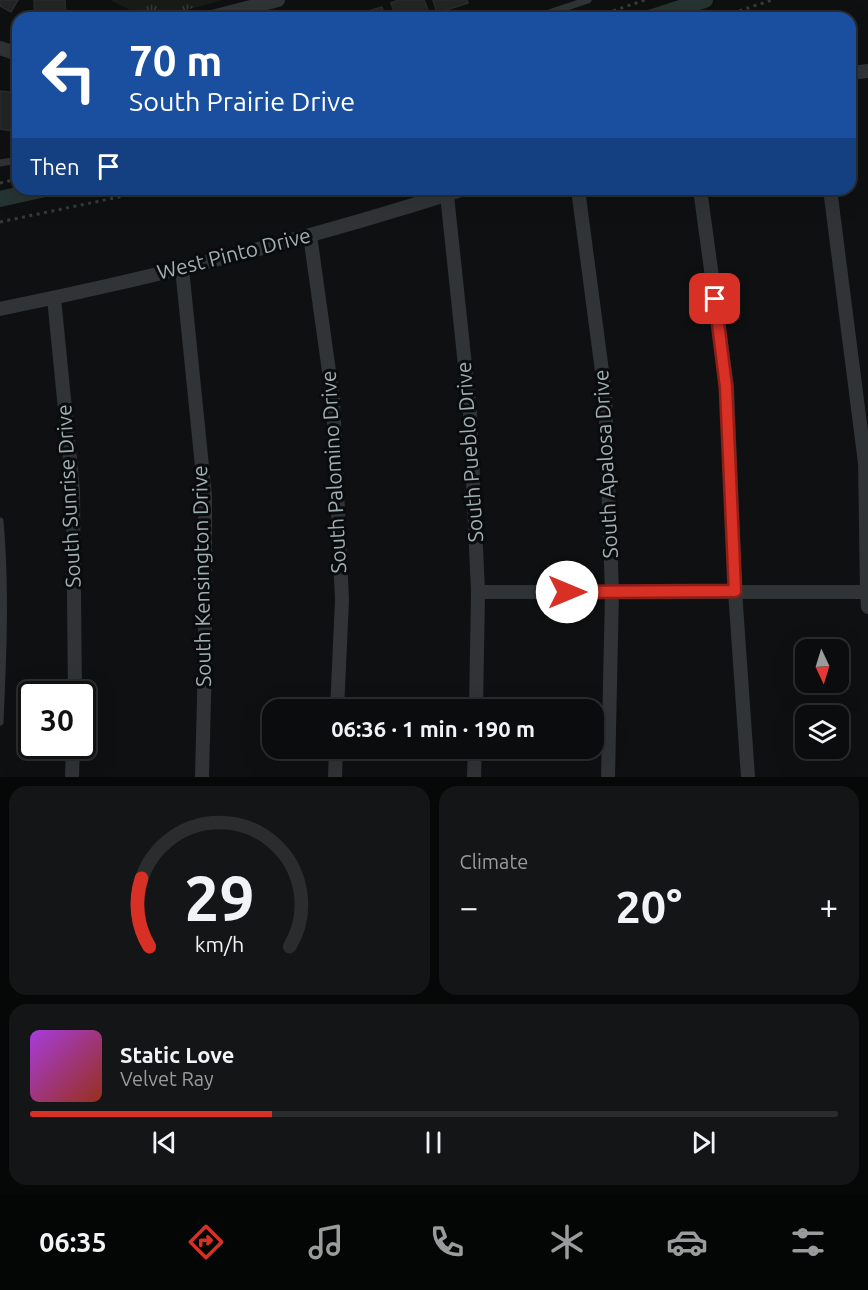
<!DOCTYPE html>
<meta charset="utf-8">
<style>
:root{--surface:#0b0c0d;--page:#141516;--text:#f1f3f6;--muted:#9a9b9d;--line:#2b2c2e;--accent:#d93025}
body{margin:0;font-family:Ubuntu,sans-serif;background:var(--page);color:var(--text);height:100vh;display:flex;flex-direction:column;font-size:22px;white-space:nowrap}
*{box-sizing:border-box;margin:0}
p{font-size:20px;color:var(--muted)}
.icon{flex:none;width:33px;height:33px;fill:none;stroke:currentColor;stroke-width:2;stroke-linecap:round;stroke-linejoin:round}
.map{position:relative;height:777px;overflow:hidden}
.drawer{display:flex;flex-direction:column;gap:9px;padding:9px;background:#060707;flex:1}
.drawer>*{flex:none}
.top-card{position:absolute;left:12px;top:12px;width:844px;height:183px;border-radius:18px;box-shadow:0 6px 24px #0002,0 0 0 2px var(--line);background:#1a4fa0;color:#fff;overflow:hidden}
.needle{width:39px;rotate:176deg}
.controls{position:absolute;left:795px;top:639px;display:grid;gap:12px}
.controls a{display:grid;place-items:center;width:54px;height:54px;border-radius:12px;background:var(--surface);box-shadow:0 6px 24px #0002,0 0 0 2px var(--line);font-size:30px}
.speed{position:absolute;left:18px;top:681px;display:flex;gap:12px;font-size:30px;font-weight:700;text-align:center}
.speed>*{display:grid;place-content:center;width:78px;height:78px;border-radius:50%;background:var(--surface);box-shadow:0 6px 24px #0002,0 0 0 2px var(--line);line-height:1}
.speed .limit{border:3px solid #111;border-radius:9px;background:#fff;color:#111}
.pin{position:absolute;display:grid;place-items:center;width:51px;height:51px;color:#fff;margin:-26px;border-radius:12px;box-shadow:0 3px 9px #0006}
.me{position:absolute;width:66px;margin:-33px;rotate:90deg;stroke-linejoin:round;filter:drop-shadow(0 0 4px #0008)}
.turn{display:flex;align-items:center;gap:21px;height:126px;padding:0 18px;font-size:27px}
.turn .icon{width:78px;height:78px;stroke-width:2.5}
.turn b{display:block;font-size:42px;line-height:51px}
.then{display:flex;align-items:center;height:57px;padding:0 18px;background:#0003;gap:12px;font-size:22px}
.big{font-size:45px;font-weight:700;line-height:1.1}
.drawer .tile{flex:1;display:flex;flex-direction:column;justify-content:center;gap:9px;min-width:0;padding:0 21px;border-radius:18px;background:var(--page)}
.drawer .dial{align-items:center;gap:0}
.dial svg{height:156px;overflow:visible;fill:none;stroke:var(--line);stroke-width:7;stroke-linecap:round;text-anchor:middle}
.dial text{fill:var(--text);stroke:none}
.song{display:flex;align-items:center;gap:18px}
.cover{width:72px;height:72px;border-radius:9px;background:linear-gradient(135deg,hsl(280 70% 55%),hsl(10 70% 35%))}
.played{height:6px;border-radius:3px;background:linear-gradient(90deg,var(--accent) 30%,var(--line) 30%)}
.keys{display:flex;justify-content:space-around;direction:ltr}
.heat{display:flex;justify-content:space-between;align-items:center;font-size:33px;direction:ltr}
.drawer .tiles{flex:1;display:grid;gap:9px;grid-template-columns:1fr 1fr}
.tile:last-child{grid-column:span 2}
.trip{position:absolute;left:262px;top:699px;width:342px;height:60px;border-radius:18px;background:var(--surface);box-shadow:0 6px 24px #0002,0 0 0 2px var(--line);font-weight:700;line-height:60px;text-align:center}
.tab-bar{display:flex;height:96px;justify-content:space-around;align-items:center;background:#040505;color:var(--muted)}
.tab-bar .icon{width:42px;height:42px}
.tab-bar .current{color:var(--accent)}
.tab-bar b{font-size:27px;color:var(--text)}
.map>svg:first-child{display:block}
.park{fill:url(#park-tufts)}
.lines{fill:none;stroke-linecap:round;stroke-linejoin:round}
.canal{stroke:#263432;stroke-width:16}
.building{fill:#222425;stroke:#292b2d;stroke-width:1.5}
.path{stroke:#363c3c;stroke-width:3;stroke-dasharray:3 4.5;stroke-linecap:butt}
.lane{stroke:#303436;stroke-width:7}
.street{stroke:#303436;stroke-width:14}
.route-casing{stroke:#8d1f18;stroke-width:15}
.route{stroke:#d93025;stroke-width:10}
.labels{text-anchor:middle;stroke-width:6;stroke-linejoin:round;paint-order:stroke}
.street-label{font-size:21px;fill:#a0afb1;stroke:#0a0b0c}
</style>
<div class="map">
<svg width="868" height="777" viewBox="0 0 868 777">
<defs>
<pattern id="park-tufts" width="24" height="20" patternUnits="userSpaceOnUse" patternTransform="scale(1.5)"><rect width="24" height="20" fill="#181b16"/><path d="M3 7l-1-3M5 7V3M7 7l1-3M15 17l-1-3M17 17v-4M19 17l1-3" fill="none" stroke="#363a36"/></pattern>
</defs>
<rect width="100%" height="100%" fill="#0f1011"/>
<path class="park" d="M110,0H223L157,18H139L136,13Z"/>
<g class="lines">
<path class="canal" d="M649,18L705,0
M0,199L45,189"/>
</g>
<path class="building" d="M0,0H18L11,12L0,6Z
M34,0H65L66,18H35Z
M398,0H424L431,18H396L391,3Z
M433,0H467L468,3L437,13Z
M382,7L385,18H352L351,16Z
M0,91L18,93V132L0,129Z"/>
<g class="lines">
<path class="path" d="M592,18L645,0
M718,18L772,0
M0,183L18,179
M0,222L157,189"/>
<path class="lane" d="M534,18L588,0
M0,163L18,160
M0,521C6,588 3,655 0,722"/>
<path class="street" d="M208,18L278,0
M0,48L18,54
M850,73L868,71
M578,189L605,394L612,592L608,777
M700,189L727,387L735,591L748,777
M830,189L865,463L867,592L868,607
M447,195L470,413L478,592L476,710
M310,235L333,400L342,600L337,710
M182,268L205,496V659L202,777
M54,298L73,490L75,694
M0,309C156,277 313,238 464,189
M478,592H867
M72,777L73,746
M335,777L336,748
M474,777L475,748"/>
</g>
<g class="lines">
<defs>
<path id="route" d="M567,592L735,591L726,387L715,299"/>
</defs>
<use href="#route" class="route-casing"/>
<use href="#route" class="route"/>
</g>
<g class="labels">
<g class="street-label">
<text transform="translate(234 254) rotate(-14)" y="7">West Pinto Drive</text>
<text transform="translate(470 452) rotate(-94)" y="7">South Pueblo Drive</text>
<text transform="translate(606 464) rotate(-93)" y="7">South Apalosa Drive</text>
<text transform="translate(334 472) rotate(-93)" y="7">South Palomino Drive</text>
<text transform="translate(69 496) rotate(-93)" y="7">South Sunrise Drive</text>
<text transform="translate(202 576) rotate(-91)" y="7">South Kensington Drive</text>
</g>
</g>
</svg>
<div class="controls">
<a><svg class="needle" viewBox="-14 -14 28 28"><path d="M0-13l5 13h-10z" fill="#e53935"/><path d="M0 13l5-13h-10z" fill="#9a9b9d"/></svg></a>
<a><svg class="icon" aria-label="layers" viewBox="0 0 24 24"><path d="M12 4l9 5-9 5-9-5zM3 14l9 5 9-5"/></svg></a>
</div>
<div class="speed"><div class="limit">30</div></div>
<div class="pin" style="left:715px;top:299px;background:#d93025"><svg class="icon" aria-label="arrive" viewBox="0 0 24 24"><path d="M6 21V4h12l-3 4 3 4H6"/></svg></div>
<svg class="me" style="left:567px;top:592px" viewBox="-20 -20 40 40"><circle r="19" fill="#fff"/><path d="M0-13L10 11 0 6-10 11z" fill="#d93025"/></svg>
<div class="trip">06:36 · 1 min · 190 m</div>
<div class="top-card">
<div class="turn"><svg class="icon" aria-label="left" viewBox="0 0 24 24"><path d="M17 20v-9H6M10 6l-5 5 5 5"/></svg><div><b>70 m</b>South Prairie Drive</div></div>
<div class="then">Then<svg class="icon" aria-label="arrive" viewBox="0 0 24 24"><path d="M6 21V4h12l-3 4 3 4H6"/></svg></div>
</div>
</div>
<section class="drawer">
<div class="tiles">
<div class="tile dial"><svg viewBox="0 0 100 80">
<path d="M14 69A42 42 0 1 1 86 69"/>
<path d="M14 69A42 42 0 0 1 10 34" stroke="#d93025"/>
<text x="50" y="56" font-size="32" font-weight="700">29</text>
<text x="50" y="72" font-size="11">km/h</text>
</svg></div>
<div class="tile"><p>Climate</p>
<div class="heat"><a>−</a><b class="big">20°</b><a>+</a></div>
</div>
<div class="tile">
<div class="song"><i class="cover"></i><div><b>Static Love</b><p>Velvet Ray</p></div></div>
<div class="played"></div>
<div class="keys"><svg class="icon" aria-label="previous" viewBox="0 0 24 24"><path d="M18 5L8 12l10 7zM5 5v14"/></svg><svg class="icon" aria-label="pause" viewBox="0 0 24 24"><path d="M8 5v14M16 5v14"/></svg><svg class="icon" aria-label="next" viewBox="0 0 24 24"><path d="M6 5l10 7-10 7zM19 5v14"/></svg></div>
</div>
</div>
</section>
<nav class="tab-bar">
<b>06:35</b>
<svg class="icon current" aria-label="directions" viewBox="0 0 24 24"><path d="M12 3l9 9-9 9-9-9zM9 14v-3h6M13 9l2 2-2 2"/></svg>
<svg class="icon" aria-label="music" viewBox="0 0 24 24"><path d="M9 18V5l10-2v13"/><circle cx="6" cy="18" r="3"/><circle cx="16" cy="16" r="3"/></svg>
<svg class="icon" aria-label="phone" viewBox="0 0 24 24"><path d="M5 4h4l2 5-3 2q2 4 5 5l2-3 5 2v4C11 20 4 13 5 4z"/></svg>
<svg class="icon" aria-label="climate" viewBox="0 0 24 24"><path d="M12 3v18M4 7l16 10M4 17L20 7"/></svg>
<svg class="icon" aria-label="car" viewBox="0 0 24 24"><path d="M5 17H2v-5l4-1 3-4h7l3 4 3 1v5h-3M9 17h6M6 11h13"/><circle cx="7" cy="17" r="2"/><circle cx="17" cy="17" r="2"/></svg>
<svg class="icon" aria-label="filters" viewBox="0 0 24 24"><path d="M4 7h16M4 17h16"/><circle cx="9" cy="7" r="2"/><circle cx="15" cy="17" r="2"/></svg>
</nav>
